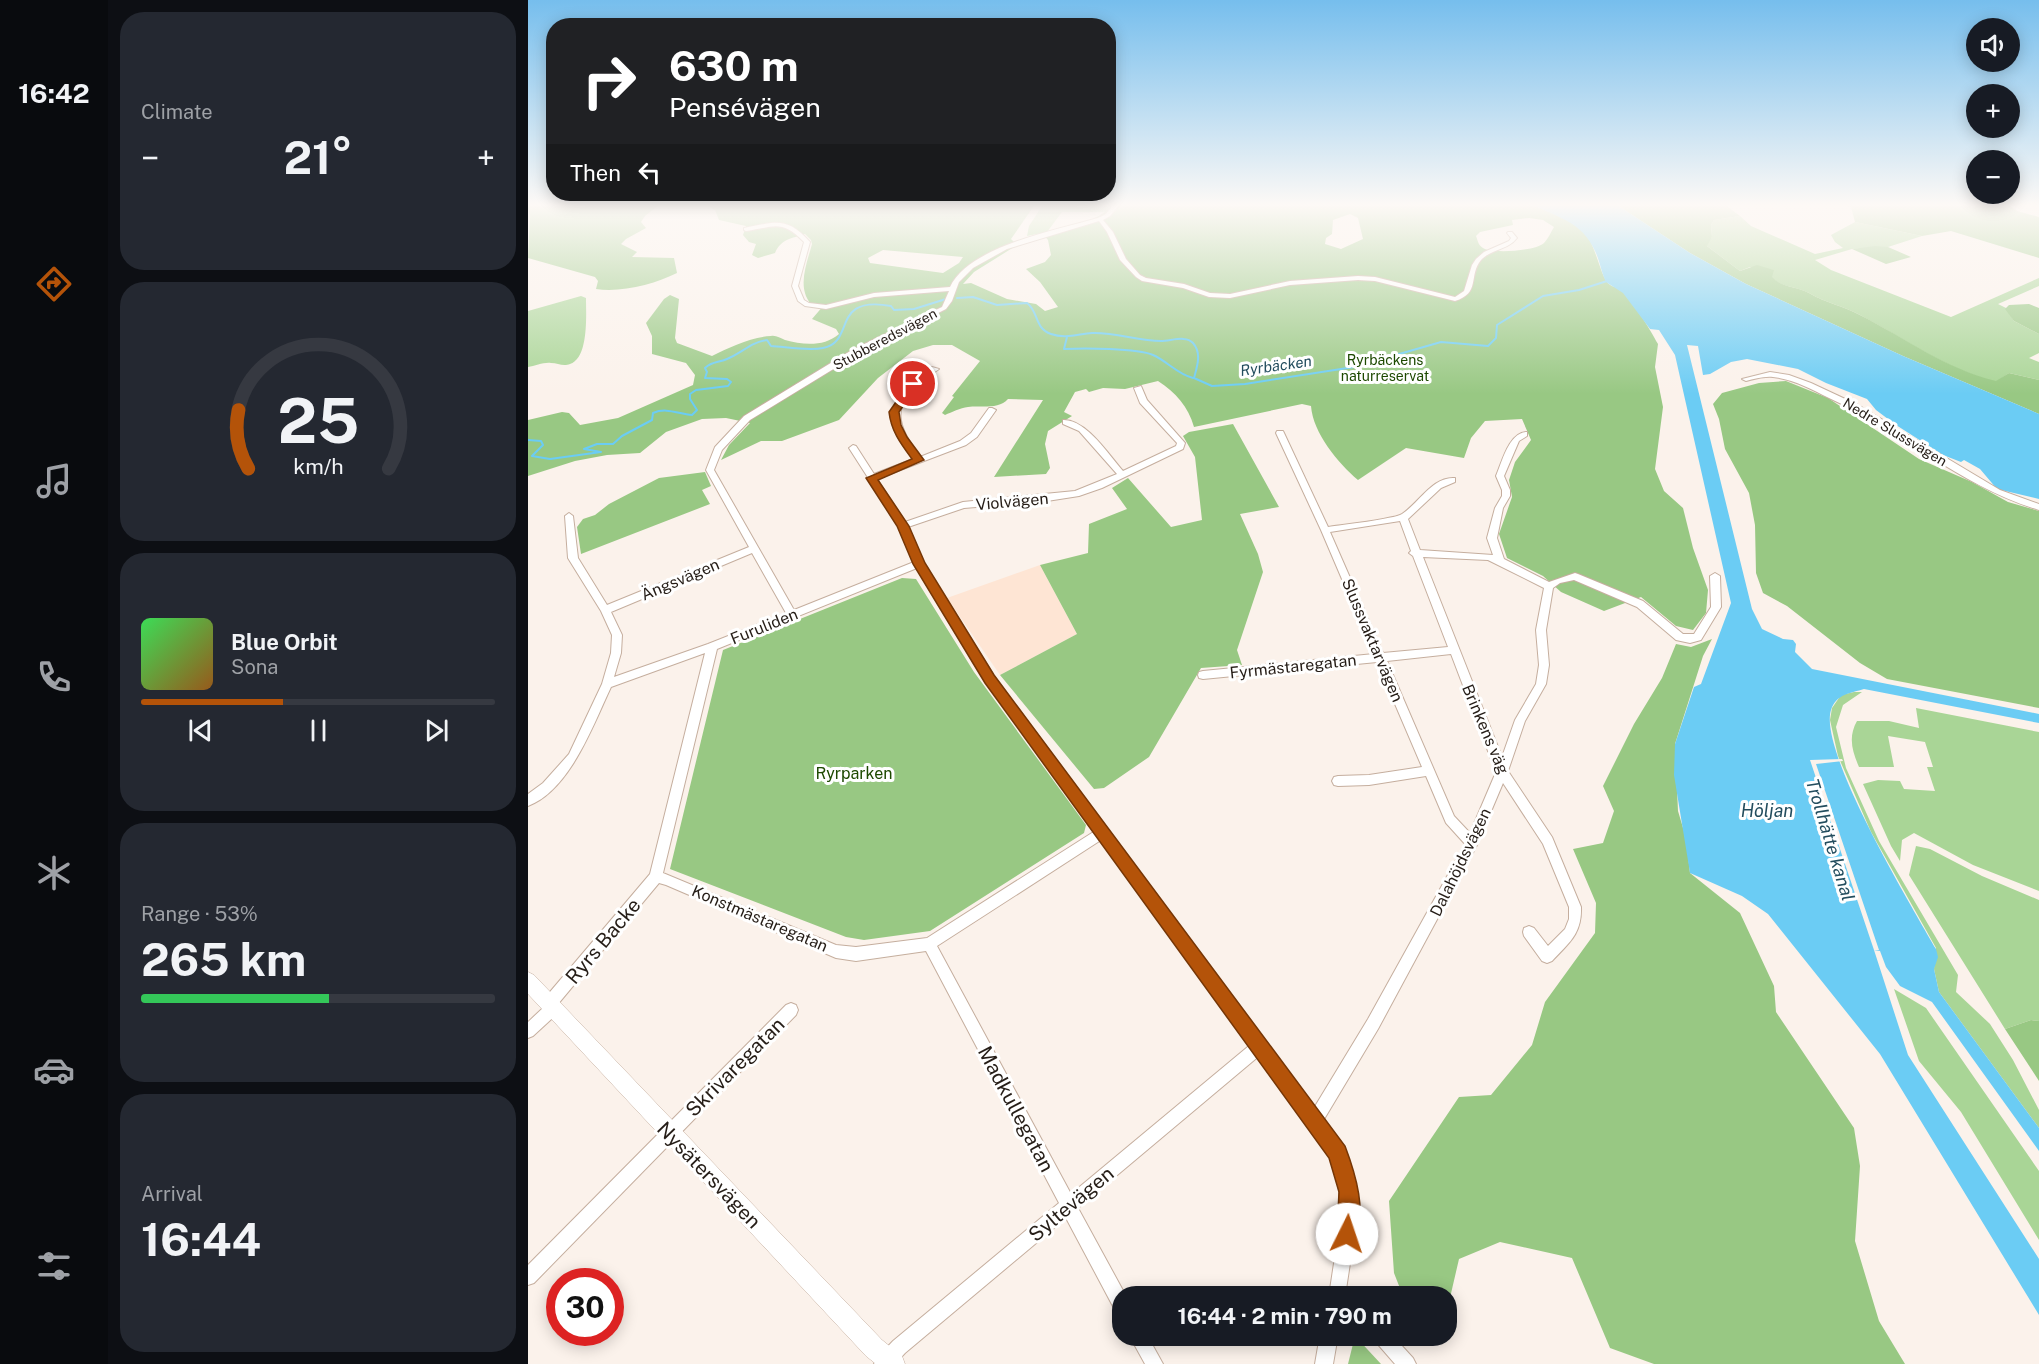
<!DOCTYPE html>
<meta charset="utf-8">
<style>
:root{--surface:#171b24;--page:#242831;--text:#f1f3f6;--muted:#9ea1a6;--line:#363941;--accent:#b45309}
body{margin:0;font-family:"Public Sans",sans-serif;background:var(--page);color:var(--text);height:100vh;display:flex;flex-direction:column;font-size:22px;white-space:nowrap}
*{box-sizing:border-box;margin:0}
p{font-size:20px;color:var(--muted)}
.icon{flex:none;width:33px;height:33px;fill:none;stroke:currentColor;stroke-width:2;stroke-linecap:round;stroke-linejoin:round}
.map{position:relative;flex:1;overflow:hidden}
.panel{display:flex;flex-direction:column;gap:12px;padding:12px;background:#0d0f14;width:420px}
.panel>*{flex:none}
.hud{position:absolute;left:18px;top:18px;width:570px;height:183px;border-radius:24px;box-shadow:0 3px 15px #0003;background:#202124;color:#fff;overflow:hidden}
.buttons{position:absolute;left:1438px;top:18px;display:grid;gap:12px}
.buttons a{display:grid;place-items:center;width:54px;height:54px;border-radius:50%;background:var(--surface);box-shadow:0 3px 15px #0003;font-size:30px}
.speed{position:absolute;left:18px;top:1268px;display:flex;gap:12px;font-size:30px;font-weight:700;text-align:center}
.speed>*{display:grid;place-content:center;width:78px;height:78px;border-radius:50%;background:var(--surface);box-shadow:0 3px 15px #0003;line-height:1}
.speed .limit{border:9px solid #d22;background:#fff;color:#111}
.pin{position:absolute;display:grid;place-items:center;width:51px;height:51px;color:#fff;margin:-26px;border:3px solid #fff;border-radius:50%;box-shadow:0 2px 6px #0007}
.me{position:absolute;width:66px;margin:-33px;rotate:4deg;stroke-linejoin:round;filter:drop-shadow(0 0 4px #0008)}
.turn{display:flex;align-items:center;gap:21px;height:126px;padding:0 24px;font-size:27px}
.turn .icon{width:78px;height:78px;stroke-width:2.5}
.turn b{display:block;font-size:42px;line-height:51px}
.then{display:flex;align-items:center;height:57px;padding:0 24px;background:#0003;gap:12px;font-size:22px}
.big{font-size:45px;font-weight:700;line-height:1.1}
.panel .tile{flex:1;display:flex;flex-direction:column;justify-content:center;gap:9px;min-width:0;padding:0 21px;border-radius:24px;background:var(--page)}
.panel .dial{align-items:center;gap:0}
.dial svg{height:156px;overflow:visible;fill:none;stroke:var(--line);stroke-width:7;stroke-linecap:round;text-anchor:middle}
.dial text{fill:var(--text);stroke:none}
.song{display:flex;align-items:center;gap:18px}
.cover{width:72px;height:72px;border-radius:9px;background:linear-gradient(135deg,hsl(130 70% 55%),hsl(30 70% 35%))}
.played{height:6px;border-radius:3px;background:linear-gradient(90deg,var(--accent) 40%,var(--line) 40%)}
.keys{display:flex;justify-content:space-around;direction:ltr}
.heat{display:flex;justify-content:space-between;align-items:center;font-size:33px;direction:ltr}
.charge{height:9px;border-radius:4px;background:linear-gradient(90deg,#34c759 53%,var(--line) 0)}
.trip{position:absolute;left:584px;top:1286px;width:345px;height:60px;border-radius:24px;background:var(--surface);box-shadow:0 3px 15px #0003;font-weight:700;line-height:60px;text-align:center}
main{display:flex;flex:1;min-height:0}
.tabs{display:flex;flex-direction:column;width:108px;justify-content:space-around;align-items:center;background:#090b0e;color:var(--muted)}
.tabs .icon{width:42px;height:42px}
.tabs .active{color:var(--accent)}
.tabs b{font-size:27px;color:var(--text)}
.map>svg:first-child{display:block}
.built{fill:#fee5d4}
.green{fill:#a9d596}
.forest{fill:#98c883;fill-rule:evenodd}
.water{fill:#6bccf4}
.pier{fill:#fbf2eb}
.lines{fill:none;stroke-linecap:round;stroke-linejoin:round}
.stream{stroke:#6bccf4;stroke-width:2}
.minor-casing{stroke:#c5ae9e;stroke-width:2}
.tertiary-casing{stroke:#c5ae9e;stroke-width:1}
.minor{fill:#fff;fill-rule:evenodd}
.tertiary{fill:#fff;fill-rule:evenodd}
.route{fill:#b45309;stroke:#753606;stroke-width:1.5}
.labels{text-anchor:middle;stroke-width:6;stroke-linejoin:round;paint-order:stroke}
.far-street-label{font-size:14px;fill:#251d17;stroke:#fff}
.far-park-label{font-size:14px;fill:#1d4900;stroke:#fff}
.far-water-label{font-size:15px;font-style:italic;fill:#234d5e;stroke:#fff}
.street-label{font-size:16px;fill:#251d17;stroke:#fff}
.park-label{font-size:16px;fill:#1d4900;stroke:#fff}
.water-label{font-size:18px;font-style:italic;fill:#234d5e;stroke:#fff}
.near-street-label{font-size:20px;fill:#251d17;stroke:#fff}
</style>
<main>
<nav class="tabs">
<b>16:42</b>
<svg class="icon active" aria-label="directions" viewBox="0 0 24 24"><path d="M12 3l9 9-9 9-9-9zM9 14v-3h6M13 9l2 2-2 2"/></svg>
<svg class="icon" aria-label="music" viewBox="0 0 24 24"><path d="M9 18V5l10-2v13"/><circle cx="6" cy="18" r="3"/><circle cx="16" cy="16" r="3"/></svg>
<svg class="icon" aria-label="phone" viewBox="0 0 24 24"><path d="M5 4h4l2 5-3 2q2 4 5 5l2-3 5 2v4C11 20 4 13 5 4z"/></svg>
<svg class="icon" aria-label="climate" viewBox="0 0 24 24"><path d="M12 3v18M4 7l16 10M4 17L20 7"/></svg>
<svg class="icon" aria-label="car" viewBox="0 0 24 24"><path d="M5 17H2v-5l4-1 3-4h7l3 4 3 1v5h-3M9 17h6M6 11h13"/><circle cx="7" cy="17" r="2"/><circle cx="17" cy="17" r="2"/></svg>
<svg class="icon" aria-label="filters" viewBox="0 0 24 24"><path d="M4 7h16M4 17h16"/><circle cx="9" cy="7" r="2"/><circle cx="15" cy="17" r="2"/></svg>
</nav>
<section class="panel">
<div class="tile"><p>Climate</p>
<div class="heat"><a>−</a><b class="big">21°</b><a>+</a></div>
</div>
<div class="tile dial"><svg viewBox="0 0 100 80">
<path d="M14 69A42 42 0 1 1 86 69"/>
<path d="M14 69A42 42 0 0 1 9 39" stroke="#b45309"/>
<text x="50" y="56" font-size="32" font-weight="700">25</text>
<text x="50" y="72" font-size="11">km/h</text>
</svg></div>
<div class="tile">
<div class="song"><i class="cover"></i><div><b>Blue Orbit</b><p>Sona</p></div></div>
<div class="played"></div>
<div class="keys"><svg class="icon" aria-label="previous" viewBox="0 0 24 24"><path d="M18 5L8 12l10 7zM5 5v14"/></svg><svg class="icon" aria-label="pause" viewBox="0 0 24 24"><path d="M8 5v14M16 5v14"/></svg><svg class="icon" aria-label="next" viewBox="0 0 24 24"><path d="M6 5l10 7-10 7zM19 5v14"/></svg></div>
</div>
<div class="tile"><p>Range · 53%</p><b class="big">265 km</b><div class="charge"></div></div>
<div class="tile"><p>Arrival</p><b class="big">16:44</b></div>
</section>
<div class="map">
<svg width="1511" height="1364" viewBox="0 0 1511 1364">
<rect width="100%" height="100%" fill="#fbf2eb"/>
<path class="built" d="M512,565L549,634L472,675L419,598Z"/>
<path class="green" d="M516,203H586L580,212H534L519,232L499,236L501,226Z
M1212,216L1223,226L1287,254L1315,248L1307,242L1303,235L1327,222L1394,236L1360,247L1324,249L1287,260L1303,270L1423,317L1511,278V286L1470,304L1478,308L1486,321L1511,334V353L1501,358L1511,362V380L1481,373L1468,382C1416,368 1379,340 1332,315C1316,306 1298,303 1281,293C1268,286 1254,288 1243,277L1245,270L1222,267L1212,271L1179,246V243L1184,237L1183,225L1186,220Z
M53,296L58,298C58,314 61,358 42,364C35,367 30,363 23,363C16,362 7,366 0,367V311Z
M1326,692H1334L1315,705L1308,727L1318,768L1351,841L1430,975L1428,992L1462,1024L1485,1060L1511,1110V1128L1411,992L1406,969L1408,948L1343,832L1310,756L1302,720L1304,708L1313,695Z
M1388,708L1511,732V891L1445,865L1386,833L1374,840L1372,861L1363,846L1335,784L1350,780L1372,781L1376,789L1407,791L1399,767H1405L1397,742L1360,736L1366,767H1331C1324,751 1320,737 1329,721H1361L1391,728Z
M1388,846L1402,849L1454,876L1511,900V1021L1503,1020L1477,1029L1381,875Z
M1366,989L1398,1008L1511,1171V1240L1433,1112L1391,1061Z"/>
<path class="forest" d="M2,203H133L117,216L113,222L118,228L98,239L93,244L109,252L104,257L146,258L149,273C127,284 93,293 68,289L70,281L67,277L0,258L2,215L0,209Z
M182,203H508L483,239L486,242V247L446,272L435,284L443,283L479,299L508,304L517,311L530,307L512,282L498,269L517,262L523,255L520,240L514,233C537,229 572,222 586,203H1001C1018,212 1045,218 1058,234C1068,247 1073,278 1081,284C1084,287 1089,287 1093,290C1106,302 1121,328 1130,344L1127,367L1135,407L1127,469L1136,491L1155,508L1165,548L1180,590L1178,613L1165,630L1148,626L1113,597L1076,611L1033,592L1015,576L979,558L971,534L984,497L981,480L987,462L1003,440L994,419L957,421L943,438L936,458L878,448L830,480C810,463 785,433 783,406L774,404L666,427C660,406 648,393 630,381L597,389L575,388L561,392L558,389L547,392L536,412L544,416L520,431L517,444L522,468L518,474L466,477L515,400L480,399C471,410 452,405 440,407C432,408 424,412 417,415L414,413L426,397L424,396L452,361L424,345H405L385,351L350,378L311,420L254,441H233L193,460L201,445L222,423L198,418L174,419L138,432L112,453L79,455L47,461L0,476V420L34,412L41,413L52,425L90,418L165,385L167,375L158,363L124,354V336L118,323L136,299L142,295L151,299L147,338L149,343L184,356C202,347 223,337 243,336C248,335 252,338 257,340C275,345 296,347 311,334L308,329L284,319L296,305L282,303C269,286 279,263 284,244L283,240L277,234C263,239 254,238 247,253L230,258L224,255L228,244L221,242L215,235L218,226L191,220L187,210L180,206ZM822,214L830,218L835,239L813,249L797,244L798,238L804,234L805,220ZM1001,218L1015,220L1026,227C1023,232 1020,239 1016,243C1008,251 964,254 955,248C950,245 950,241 948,236L952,232L985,225L984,220ZM355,250L435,257L431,263L415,273L342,263L340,258Z
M1086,203H1200V207L1212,216L1186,220L1183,225L1184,237L1179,246L1212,271L1229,265L1246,270L1244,277C1254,288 1269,286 1281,293C1298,303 1316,306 1332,315C1379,339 1416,368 1468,381L1481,373L1511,380V414L1375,356L1218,284L1162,253Z
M1312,203H1479L1489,211L1511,217V258L1423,231L1394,236L1327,222L1323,207Z
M1347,246L1360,247L1383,257L1358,264L1324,249Z
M1501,304L1511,308V334L1486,321L1477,309L1481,305Z
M1258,381L1300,398L1391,459L1444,482L1480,502L1511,511V708L1359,679L1332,663L1259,606L1235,593L1228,573L1227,525L1221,493L1197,449L1191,419L1185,404L1194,393L1231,383Z
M705,424L751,507L712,514L730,554L735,572L709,650L714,665L673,668L621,757L576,788L566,789L472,675L549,634L512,565L560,553L561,524L599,509L584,488L600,478L643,527L674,520L667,457L655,436L661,432Z
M177,472L183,486L174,490L182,504L53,554L49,527L55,519L67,515L81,504L131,478Z
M374,578L388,579L446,672L558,825L556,833L402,931L336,940L318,937L142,869L195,650Z
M1184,639L1175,656L1147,744L1150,811L1158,838L1162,873L1212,913L1246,986L1248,1012L1326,1128L1332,1166L1327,1241L1351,1321L1377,1364H1126L1082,1348L1044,1258L972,1242L931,1259L918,1315V1296H875L866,1273L861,1201L931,1097L963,1095L1004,1045L1017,1002L1067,933L1068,903L1045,849L1075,843L1086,811L1075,786L1106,724L1134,678L1148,644L1163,647Z
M1503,1020L1511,1021V1081L1477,1029Z
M827,1336L853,1364H820Z"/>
<path class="water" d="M1001,203H1086L1162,253L1218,284L1375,356L1511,414V499L1469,489L1452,469L1436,460L1433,462L1415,455L1368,425L1348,410L1339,399L1298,383L1270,369L1219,359L1203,362L1182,374L1175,375L1170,346L1159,345L1224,609L1234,629L1255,639L1265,640L1268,644L1267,652L1284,669L1511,714V723L1336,689C1323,693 1308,694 1303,710C1290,751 1384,907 1408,949L1410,957L1406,969L1411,992L1511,1128V1151L1404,1002L1372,986L1358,967L1352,951L1346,950L1380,1055L1511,1259V1315L1352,1054L1240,914L1214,896L1162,873L1146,775L1147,744L1166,687L1173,684L1203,603L1147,355L1131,330L1122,329L1095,293L1078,282C1073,272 1072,261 1067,251C1054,221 1028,217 1001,203Z"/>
<path class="pier" d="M1314,759L1315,761L1288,764L1351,950H1346L1282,760Z"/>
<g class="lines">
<path class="stream" d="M429,298L445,297L469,305L499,303C511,312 506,328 523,334C537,339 550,334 564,333C587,332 610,341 633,341C643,341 658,335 665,343C674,353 669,367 666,378L684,386L717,384L826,367L913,342L960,346L968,338L969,325L1015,296L1051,290L1079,281
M539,337L536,349C555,348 609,348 625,355C639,361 649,374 665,378
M0,440L13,441L15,445L4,456L22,459L73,452L56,449L69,444H85L94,436L124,420L125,413C139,407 150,414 164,415L169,410L162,399V394L168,390L200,386L203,382L199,379L177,378L179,372L177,368C184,361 190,363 199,359C214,353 223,342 239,340L243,346C259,347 280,351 295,348C328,342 302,295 363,306L366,310L386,309L418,299"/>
<defs>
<path id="minor" d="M587,203H593L582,216L575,220L585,232L598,259L612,275L618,278L656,284L682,293L702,294L762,281L830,276L847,277L927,297L936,291L944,265L948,259L956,252L981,241L983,238L979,233L980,232H984L989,238C980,250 963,249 953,260C940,276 953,293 927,301L847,281L830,280L762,285L702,298L681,297L655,288L614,281L608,277L592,260L579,232L571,221L479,249L445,268L431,282L424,301L418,309L330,354L222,420L194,450L186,470L266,610L386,562L371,526L321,448L325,445L328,446L346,474L385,459C378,449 369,439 365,427C358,402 384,377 404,367L411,369C406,373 400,375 395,379C362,406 369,426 392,457L432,441L443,433L461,408H464L468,410L449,437L438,445L349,479L377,522L435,502L547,491L589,474L551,431L535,424V420C558,419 581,455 595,471L648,446L649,443L612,403L606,388L613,386L619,400L657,443L655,449L574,488L551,496L519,501L436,508L380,527L396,564L466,676L786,1108L840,1019L937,844L918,823L898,776L841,785L810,786L806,785L804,781L806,777L810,776L841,775L894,767L849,662L675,679L671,678L670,675L671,672L675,671L846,654L793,530L748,433L749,431H755L756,433L800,527C813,525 866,519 874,514C891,503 905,476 927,478V482L913,488L880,519L892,550L965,555L959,538L967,508L974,496V490L968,476C974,462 981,432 999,432V436L991,441L976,476L982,490V496L975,508L969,538L976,559L1021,582L1047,573L1050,574L1115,601L1155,634H1166L1183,607L1182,576L1187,573L1192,576L1193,607L1173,640L1162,643L1148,640L1109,607L1046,580L1032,583L1025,588L1018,630L1021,665L1018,684L997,721L980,771L1024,837L1053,907C1054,934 1041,943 1024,961L1019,963L1014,961L996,936L995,932L996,928L1001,926L1006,928L1020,946L1037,929L1041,919V907L1015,844L975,783L948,847L850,1029L795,1121L815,1148L823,1172L827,1190L828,1224L817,1296H801L812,1224L811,1190L808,1172L804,1157L731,1056L550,1208L598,1296H594V1314L588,1312L538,1218L377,1353L367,1364H346L349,1358L365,1341L531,1203L398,951L328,961L308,958L138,885L131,883L30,1004L32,1008L30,1013L5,1036L0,1038V1022L16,1007L14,1004L16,999L122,874L177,653L83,687C65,725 42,790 0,806V794L15,783L41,754L74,684L83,653L84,635L73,611L40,558L37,516L41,513L45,516L50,558L79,605L221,547L178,470L187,447L216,416L324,350L414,307L421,291L346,297L298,309L277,306L270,301L264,286L276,242C253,219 247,227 218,231L216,230V228C247,222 259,216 282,242L270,286L276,300L281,303L298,305L346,293L422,287C441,246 529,230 570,218L578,214ZM872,521L883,551L881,553L885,556L920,647L855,653L802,532ZM224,553L258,613L180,644L86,677L93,653L94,635L83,612ZM895,557L960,560L1016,588L1008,630L1011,665L1008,684L987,720L974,757ZM389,568L458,682L567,831L399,938L328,947L308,945L135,873L189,649ZM923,654L968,772L942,833L926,816L859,661ZM573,840L722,1045L543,1194L409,946Z
M1242,372L1261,375L1283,383L1330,405L1472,490L1511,504V510C1434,487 1373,431 1301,398C1283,389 1265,379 1245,377C1236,376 1226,379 1218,381L1214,379Z
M263,1003L268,1005L270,1010L268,1015L6,1283L0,1285V1265L258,1005Z
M601,1335H619L635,1364H617Z
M792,1335H810L805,1364H787Z
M844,1335H864L885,1358L888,1364H867L847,1341Z"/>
<path id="tertiary" d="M0,972L6,975L354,1340L374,1356L377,1364H348L338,1356L0,994Z"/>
</defs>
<use href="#minor" class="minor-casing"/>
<use href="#tertiary" class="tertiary-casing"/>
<use href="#minor" class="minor"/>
<use href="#tertiary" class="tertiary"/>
</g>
<linearGradient id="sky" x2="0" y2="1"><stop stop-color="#76beed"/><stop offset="0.52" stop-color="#fdf9f6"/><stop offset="1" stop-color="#fdf9f6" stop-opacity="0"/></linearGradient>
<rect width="1511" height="394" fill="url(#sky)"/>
<path class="route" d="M382,382L390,384L371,412L373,425L379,437L396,460L350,480L381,526L397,563L466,675L817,1146C828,1175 839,1212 827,1241L819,1244L812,1241L809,1234L811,1192L801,1158L457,683L385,564L369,526L338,478L384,459C373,444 363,431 361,412Z"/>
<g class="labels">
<g class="far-street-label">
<text transform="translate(357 339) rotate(-28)" y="5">Stubberedsvägen</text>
<text transform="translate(1367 432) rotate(31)" y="5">Nedre Slussvägen</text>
</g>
<g class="far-park-label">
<text x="857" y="365">Ryrbäckens<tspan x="857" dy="16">naturreservat</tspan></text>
</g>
<g class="far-water-label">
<text transform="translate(748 366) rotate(-8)" y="5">Ryrbäcken</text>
</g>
<g class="street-label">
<text transform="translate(484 501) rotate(-5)" y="6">Violvägen</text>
<text transform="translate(152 579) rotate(-23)" y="6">Ängsvägen</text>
<text transform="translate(236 626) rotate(-22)" y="6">Furuliden</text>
<text transform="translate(845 640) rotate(67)" y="6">Slussvaktarvägen</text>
<text transform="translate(765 666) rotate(-6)" y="6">Fyrmästaregatan</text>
<text transform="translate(958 729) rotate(67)" y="6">Brinkens väg</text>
<text transform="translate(932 862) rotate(-64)" y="6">Dalahöjdsvägen</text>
<text transform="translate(232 918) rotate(23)" y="6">Konstmästaregatan</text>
</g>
<g class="park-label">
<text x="326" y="779">Ryrparken</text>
</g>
<g class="water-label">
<text x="1239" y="817">Höljan</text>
<text transform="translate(1302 840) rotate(73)" y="6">Trollhätte kanal</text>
</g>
<g class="near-street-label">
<text transform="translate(75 941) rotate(-50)" y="7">Ryrs Backe</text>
<text transform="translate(207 1067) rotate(-45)" y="7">Skrivaregatan</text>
<text transform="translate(488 1109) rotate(62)" y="7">Madkullegatan</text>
<text transform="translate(181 1175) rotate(46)" y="7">Nysätersvägen</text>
<text transform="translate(543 1204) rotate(-40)" y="7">Syltevägen</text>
</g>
</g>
</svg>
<div class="buttons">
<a><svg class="icon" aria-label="sound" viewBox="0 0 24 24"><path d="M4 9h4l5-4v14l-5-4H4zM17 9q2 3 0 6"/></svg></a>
<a>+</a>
<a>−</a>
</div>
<div class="speed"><div class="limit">30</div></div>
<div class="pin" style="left:385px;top:384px;background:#d93025"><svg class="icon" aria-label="arrive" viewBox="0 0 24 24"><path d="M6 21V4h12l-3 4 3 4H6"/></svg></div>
<svg class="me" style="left:819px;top:1234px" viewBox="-20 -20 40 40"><circle r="19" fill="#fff"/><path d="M0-13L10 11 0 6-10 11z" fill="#b45309"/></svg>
<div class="trip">16:44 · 2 min · 790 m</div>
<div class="hud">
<div class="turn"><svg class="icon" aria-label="right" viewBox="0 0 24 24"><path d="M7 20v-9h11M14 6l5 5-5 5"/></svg><div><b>630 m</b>Pensévägen</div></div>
<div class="then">Then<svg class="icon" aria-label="left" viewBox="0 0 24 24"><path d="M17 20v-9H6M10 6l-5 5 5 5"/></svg></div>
</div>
</div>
</main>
